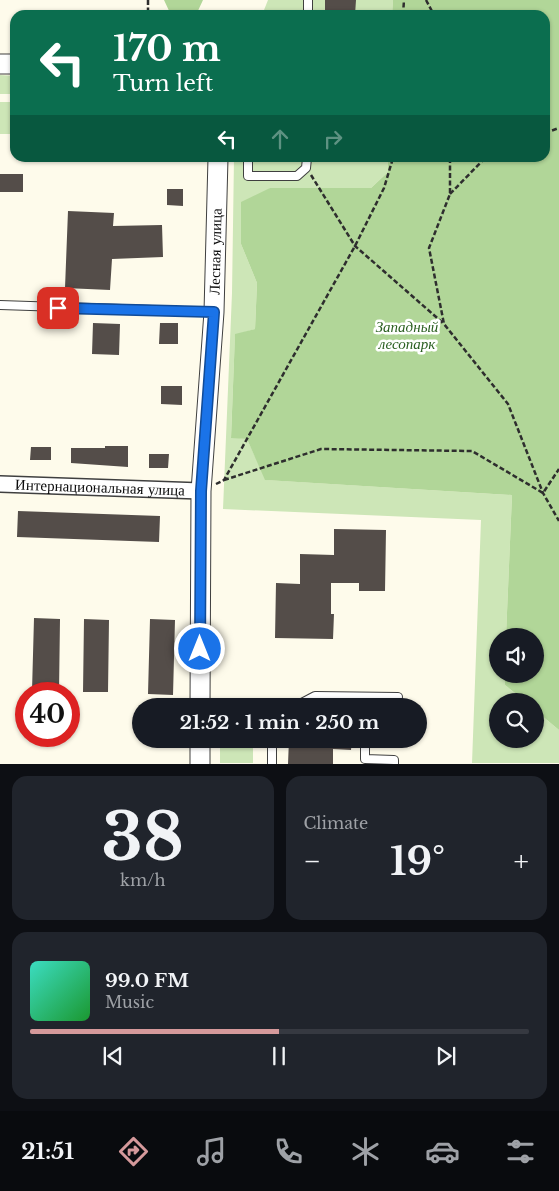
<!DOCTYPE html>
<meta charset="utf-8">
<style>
:root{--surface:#171b24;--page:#20242c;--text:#f1f3f6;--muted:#9ea1a6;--line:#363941;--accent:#d5999b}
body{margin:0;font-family:"Libre Baskerville",serif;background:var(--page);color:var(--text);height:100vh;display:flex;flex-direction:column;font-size:19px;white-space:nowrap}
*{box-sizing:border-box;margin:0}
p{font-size:16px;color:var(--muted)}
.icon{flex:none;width:28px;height:28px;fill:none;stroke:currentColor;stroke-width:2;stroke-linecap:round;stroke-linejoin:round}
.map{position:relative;height:764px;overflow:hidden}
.details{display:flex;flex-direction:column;gap:12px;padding:12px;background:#0d0f14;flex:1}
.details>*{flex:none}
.banner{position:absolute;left:10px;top:10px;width:540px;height:152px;border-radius:15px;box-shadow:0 1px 4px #0004;background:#0b6e4f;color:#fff;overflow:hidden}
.buttons{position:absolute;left:489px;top:628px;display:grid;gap:10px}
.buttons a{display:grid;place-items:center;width:55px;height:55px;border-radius:50%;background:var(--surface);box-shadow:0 1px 4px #0004;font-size:25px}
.speed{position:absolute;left:15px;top:682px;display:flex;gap:10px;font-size:25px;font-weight:700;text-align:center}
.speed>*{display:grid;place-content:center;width:65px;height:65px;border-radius:50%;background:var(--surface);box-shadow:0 1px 4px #0004;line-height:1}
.speed .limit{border:8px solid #d22;background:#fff;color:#111}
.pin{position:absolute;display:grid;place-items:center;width:42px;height:42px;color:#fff;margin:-21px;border-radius:10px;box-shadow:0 2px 8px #0006}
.me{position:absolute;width:55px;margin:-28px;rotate:0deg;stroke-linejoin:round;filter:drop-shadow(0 0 4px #0008)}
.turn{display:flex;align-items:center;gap:18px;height:105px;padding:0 20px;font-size:22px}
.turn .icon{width:65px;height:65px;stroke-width:2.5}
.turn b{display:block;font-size:35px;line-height:42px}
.lanes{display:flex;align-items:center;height:48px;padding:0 20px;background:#0003;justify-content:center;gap:25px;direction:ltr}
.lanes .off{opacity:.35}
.big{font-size:38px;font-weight:800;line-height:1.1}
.details .widget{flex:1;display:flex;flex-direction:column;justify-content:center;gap:8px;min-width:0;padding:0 18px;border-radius:15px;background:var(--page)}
.details .dial{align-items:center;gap:0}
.dial b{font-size:65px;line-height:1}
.song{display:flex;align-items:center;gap:15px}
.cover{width:60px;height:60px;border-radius:8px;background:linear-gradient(135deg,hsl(170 70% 55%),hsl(130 70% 35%))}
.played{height:5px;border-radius:2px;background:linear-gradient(90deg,var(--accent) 50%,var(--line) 50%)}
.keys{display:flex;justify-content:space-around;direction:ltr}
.heat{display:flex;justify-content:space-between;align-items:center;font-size:28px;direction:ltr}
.details .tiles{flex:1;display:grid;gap:12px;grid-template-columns:1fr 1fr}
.widget:last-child{grid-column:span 2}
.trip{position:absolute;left:132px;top:698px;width:295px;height:50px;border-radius:25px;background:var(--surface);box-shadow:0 1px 4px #0004;font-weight:800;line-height:50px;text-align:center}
.dock{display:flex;height:80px;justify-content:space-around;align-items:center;background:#090b0e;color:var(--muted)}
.dock .icon{width:35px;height:35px}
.dock .on{color:var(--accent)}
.dock b{font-size:22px;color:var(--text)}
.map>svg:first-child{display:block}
.green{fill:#cde6b7}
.forest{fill:#b1d698}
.building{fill:#544d49}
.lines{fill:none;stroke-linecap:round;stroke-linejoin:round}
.service-casing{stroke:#3f3f3f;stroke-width:10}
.minor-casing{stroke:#3f3f3f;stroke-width:18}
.tertiary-casing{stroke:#3f3f3f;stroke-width:21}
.path{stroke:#2e2e2e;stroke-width:2.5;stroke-dasharray:5 2.5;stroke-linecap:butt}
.service{stroke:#fff;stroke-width:8}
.minor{stroke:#fff;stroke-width:15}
.tertiary{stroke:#fff;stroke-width:19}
.route-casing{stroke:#114b97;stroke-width:12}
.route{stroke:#1a73e8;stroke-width:9}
.labels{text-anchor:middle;stroke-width:5;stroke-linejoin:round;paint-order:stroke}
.street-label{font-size:15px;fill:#0c0c0c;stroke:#fff}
.park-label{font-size:15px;font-style:italic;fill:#2a5f20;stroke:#fff}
</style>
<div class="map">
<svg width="559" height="764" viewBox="0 0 559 764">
<rect width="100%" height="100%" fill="#fefbeb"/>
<path class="green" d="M268,0H393L392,15H262Z
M0,75L15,76V94H0Z
M0,102H10V134H0Z
M234,158H388V172L371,188H270L241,244L257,283L255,329L235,335L231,437L247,439L266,480L512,495L506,636H498V674H505V685L525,701H498V739H535V710L559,730V763H472L481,520L223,509L232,293Z
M220,739H253V763H220Z"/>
<path class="forest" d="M164,0H203L196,15H171Z
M393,0H559V730L535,710V701H525L505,685V674H535V636H506L512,495L265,480L247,439L231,438L235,334L255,329L257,283L241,244V202L270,188H371L388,172V158H545V15H392Z"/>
<path class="building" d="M325,0H356L355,15H325Z
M0,174H23V192H0Z
M167,189H183V206L167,205Z
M68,211L114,213L113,226L162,225L163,257L112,259L110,290L65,288Z
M93,323L120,324L119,355L92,354Z
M160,323H178V344H159Z
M161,386H182V405L161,404Z
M105,446H128V467L71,463V448H105Z
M31,447H51V460H30Z
M149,454H169L168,468H149Z
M18,511L160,516L159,542L17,537Z
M334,529L386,530L385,591H359V583H331V614H334L333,639L275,638L276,583L300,584V554L334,555Z
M34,618L60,619L59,692L32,691Z
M84,619L109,620L108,692H83Z
M150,619L175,620L173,695L148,694Z
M289,739H352L351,750L333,749V764H288Z"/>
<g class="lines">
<defs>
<path id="service" d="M308,15V0
M248,158V176H297L306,168L307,158
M0,305L213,312
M296,706L315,696L398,697
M272,739V764
M365,739V759L394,760V764"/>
<g id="minor">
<path id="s1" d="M0,484L201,491"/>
</g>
<g id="tertiary">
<path d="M0,64H15"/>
<path id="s2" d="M200,706L201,491L214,312L218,158"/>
<path d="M200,764V739"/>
</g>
</defs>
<use href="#service" class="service-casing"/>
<use href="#minor" class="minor-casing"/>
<use href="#tertiary" class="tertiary-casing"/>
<path class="path" d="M148,0V15
M426,0L434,15
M403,15L404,0
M545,133L559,128
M450,158V194L429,248L444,324L508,404L543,493L559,521
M311,175L355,246L443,323
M450,194L485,158
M224,480L321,449L472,451L543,493L559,469
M216,484L224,480L355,246L384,188L393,158"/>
<use href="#service" class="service"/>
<use href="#minor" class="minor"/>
<use href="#tertiary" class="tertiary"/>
</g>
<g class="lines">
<defs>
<path id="route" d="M58,308L214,312L201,491L200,649"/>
</defs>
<use href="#route" class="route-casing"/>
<use href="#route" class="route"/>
</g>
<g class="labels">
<g class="street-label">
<text dy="5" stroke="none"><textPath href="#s2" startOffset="455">Лесная улица</textPath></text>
<text dy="5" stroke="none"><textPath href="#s1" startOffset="100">Интернациональная улица</textPath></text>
</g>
<g class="park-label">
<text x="407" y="332">Западный<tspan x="407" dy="17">лесопарк</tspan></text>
</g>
</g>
</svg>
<div class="buttons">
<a><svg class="icon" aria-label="sound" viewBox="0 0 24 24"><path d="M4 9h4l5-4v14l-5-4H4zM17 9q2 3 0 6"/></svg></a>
<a><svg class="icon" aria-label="search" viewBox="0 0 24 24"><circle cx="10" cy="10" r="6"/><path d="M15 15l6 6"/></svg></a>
</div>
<div class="speed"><div class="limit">40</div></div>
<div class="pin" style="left:58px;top:308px;background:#d93025"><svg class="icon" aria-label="arrive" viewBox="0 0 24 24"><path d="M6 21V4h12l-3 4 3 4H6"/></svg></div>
<svg class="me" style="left:200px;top:649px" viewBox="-20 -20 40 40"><circle r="17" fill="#1a73e8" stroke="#fff" stroke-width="3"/><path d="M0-11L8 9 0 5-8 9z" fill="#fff"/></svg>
<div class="trip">21:52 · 1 min · 250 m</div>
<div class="banner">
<div class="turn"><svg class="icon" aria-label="left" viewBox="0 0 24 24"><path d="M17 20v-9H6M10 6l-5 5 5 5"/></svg><div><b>170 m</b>Turn left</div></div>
<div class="lanes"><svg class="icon" aria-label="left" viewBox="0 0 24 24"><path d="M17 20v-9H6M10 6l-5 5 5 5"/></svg><svg class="icon off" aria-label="ahead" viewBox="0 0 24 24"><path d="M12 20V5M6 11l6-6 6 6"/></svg><svg class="icon off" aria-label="right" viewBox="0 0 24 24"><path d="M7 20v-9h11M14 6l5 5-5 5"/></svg></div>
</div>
</div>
<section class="details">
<div class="tiles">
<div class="widget dial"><b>38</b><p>km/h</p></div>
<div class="widget"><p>Climate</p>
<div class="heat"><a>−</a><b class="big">19°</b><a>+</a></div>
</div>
<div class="widget">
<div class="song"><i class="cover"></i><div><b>99.0 FM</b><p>Music</p></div></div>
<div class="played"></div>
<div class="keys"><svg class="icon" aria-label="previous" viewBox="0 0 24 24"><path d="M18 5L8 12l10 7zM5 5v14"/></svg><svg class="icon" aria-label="pause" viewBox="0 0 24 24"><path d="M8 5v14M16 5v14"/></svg><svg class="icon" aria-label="next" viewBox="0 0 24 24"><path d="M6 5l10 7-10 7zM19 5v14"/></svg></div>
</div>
</div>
</section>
<nav class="dock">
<b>21:51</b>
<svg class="icon on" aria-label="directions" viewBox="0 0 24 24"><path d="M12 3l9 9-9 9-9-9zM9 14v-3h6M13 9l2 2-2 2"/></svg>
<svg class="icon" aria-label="music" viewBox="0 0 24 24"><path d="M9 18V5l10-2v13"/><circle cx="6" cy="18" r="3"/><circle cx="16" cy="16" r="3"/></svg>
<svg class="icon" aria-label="phone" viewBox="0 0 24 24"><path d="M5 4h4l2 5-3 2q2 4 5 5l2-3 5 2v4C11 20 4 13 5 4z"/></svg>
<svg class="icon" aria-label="climate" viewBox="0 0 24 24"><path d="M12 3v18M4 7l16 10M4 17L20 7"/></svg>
<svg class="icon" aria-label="car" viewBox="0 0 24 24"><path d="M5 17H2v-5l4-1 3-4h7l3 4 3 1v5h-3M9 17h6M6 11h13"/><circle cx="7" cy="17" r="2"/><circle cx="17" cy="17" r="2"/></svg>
<svg class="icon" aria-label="filters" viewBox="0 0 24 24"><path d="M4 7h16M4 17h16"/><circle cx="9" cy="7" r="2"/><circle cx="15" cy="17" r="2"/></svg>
</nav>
